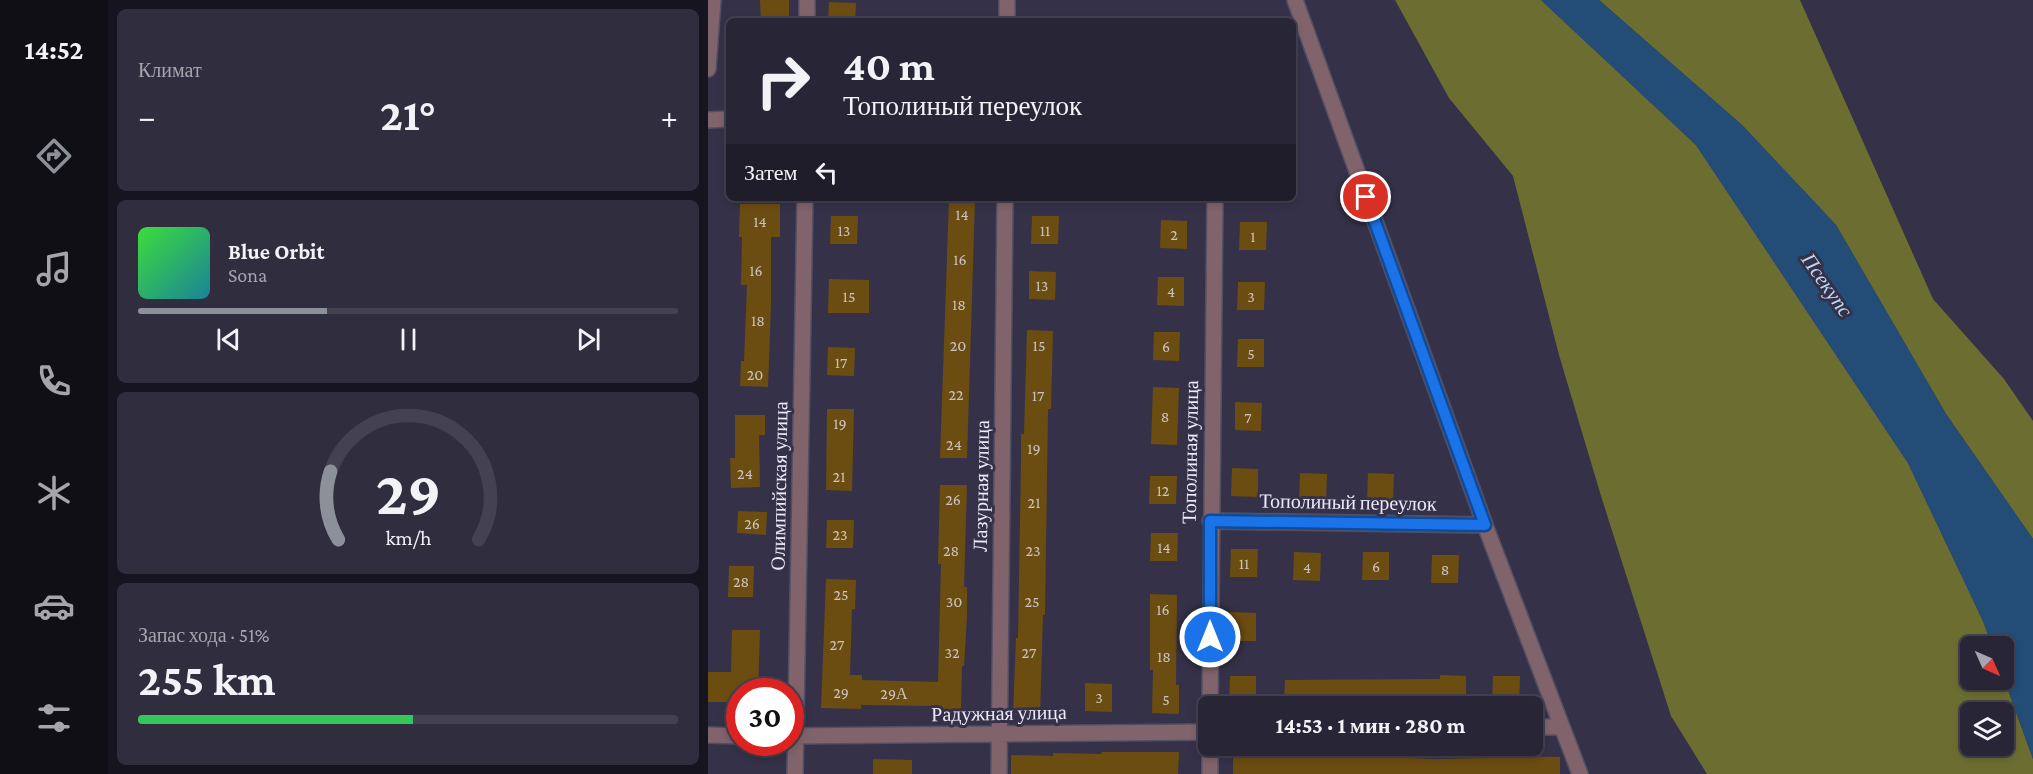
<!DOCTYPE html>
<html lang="ru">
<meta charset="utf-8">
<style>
:root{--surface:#282536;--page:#302d3e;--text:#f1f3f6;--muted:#a5a5ad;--line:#444251;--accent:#8c9099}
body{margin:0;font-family:"Crimson Pro",serif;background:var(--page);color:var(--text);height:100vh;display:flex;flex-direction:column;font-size:22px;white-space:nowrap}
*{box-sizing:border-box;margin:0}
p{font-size:20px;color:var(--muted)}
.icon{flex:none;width:33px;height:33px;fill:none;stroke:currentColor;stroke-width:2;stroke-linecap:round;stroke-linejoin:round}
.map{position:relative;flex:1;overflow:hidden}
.details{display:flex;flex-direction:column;gap:9px;padding:9px;background:#16141e;width:600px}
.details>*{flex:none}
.top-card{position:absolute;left:18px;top:18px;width:570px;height:183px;border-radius:9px;box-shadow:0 3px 9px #0003,0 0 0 2px var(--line);background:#282536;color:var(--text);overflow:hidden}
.needle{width:39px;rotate:135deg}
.fabs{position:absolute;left:1252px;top:636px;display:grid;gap:12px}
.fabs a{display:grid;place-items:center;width:54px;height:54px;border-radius:9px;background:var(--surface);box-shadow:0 3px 9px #0003,0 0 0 2px var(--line);font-size:30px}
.speed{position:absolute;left:18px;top:678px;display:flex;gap:12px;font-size:30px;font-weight:700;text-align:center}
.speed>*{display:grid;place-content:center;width:78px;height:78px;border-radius:50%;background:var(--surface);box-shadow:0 3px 9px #0003,0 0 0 2px var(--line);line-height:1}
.speed .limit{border:9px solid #d22;background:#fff;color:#111}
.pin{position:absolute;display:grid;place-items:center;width:51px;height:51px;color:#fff;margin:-26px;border:3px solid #fff;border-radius:50%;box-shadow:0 2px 6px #0007}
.me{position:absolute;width:66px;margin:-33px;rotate:0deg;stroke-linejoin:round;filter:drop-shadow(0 0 4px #0008)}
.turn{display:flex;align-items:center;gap:21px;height:126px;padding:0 18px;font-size:27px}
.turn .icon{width:78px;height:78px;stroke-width:2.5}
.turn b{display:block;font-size:42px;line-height:51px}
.then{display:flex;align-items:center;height:57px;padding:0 18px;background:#0003;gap:12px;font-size:22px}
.big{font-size:45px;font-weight:700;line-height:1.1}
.details .widget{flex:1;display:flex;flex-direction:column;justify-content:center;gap:9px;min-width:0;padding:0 21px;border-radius:9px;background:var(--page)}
.details .dial{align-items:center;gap:0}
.dial svg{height:156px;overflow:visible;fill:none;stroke:var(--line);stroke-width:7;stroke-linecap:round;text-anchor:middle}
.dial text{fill:var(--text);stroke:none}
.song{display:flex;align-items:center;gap:18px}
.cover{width:72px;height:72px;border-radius:9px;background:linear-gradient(135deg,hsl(120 70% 55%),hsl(190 70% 35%))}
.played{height:6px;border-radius:3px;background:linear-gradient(90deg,var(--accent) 35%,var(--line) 35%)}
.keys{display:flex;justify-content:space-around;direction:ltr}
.heat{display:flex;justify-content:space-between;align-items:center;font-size:33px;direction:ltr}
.charge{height:9px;border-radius:4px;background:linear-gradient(90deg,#34c759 51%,var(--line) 0)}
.trip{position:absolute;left:490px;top:696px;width:345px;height:60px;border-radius:9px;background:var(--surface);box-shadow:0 3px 9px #0003,0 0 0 2px var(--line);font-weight:700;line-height:60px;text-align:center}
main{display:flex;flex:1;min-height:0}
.dock{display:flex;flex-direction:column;width:108px;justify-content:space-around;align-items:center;background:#100f16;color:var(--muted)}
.dock .icon{width:42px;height:42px}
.dock .on{color:var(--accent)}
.dock b{font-size:27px;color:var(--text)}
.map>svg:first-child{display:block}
.forest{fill:#6c6e31;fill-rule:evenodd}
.water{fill:#234d77}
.building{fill:#6c4d11}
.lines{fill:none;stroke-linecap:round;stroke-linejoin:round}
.minor-casing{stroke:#524f64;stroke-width:18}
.minor{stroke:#80636b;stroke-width:15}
.route-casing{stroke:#114b97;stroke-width:15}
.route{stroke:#1a73e8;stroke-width:10}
.labels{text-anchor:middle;stroke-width:6;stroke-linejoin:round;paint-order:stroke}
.number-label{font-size:16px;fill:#ccc3c0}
.street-label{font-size:20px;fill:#eceafa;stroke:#353148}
.water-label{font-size:21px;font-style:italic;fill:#bed8f2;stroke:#353148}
</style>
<main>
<nav class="dock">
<b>14:52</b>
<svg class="icon on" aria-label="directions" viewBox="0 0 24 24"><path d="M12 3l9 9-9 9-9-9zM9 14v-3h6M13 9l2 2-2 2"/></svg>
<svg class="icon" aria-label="music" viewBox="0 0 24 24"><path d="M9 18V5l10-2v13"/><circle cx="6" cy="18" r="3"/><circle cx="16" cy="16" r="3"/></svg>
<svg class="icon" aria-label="phone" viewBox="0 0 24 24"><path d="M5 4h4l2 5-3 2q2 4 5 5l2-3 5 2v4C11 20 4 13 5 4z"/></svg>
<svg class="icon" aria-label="climate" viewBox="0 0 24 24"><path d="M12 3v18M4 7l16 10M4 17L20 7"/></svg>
<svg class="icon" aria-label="car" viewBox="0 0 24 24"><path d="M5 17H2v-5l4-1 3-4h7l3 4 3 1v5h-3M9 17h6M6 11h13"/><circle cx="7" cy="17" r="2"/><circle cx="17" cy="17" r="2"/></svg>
<svg class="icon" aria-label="filters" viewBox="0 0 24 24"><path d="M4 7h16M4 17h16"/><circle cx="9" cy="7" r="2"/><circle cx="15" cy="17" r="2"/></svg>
</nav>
<section class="details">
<div class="widget"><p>Климат</p>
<div class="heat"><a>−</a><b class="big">21°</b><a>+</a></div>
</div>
<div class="widget">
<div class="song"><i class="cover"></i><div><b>Blue Orbit</b><p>Sona</p></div></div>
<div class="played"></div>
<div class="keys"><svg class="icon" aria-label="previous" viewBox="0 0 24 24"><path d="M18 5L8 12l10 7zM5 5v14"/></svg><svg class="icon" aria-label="pause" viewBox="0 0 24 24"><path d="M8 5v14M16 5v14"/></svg><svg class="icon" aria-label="next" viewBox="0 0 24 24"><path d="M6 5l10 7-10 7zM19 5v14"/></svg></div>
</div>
<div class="widget dial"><svg viewBox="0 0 100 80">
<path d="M14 69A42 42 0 1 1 86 69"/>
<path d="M14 69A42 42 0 0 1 10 34" stroke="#8c9099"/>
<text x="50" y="56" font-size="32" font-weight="700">29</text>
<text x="50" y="72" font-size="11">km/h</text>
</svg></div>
<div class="widget"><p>Запас хода · 51%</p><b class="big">255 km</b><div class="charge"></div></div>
</section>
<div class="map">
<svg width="1325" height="774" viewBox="0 0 1325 774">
<rect width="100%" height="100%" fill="#353148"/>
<path class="forest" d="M687,0H833L988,145L1200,463L1275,621L1284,646H1263V680L1296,679L1325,759V774H999L963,716L893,496L851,355L805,176L741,98ZM1263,712H1296V746H1263Z
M891,0H1092L1225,299L1296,379L1325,421V539L1238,414L1128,225L1034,125Z"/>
<path class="water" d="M833,0H891L1034,125L1128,225L1238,414L1325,539V759L1296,679V646H1284L1275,621L1200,463L988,145Z"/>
<path class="building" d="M52,0H81V21H53Z
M121,2L148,3L147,21H120Z
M241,200H267L259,458H232Z
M32,204H72V237H63V305L60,387L32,386L33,361H36L39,285H33L34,237H31Z
M123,216H150L149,244H122Z
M324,216H351L350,244H323Z
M453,220L479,221V249L452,248Z
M532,222H559L558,250H531Z
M321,271L348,272L347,300L321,299Z
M450,277H476V306L449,305Z
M121,279L161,280V313H120Z
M530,282H557L556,310H529Z
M319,330L345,331L343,409H340L337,615H335L332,715L305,714L308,638H310L313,462V434H316Z
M446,332H472L471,361L445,360Z
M530,339H556V367H529Z
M120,347L147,348L146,376L119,375Z
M445,387L471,388L469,445L443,444Z
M527,402L554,403L553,431L527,430Z
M119,409H146L144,491L118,490Z
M27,415H57V435H51L52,487L23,488L22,458H27Z
M524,468L550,469V497L523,496Z
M592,473L619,474L618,502H591Z
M660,473L686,474L685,502H659Z
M442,476H469L468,504H441Z
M232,485H259L256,587H259V616L256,666H254L253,711L227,710V706L153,705V709L113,708L118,579L148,580L147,609H144L142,675H154V680L230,682L233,564H230Z
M30,511L59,512L58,535L29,533Z
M119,520H146L145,548H118Z
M443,533H470L469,561H442Z
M523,549H550L549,577H522Z
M586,552L613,553L612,581L585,580Z
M655,552H681V580H654Z
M724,555H751L750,583H723Z
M21,566H46L45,597H20Z
M442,594L469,595L468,685H471V714L444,713L445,670H442Z
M522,612L548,613V641H521Z
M24,630H52L50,692H32V702H0V672H23Z
M732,675L758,676V704L705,703V706H576L577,680L732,679Z
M522,676H548V704H521Z
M785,676H812L811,704H784Z
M377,683L404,684V712L377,711Z
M394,752H471L470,774H303V755L345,756V753L393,754Z
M624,755L727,759L777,758V756L852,757V774H525V757L574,758V756L624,757Z
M165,759L204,760V774H165Z"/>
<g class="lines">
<defs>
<path id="minor" d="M587,0L777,525L872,774
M99,21V0
M299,21V0
M0,69L5,0
M0,120L21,119
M502,521L777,525
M502,706L507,198
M825,727H854
M0,735L32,736
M82,736L501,732
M87,774L97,198
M291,774L297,198
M502,774V746"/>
</defs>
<use href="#minor" class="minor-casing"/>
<use href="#minor" class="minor"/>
</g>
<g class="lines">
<defs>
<path id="route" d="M502,637V521L777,525L658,197"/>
</defs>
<use href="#route" class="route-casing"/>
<use href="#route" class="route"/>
</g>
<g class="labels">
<g class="number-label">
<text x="254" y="220">14</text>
<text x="52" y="227">14</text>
<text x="136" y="236">13</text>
<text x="337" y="236">11</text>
<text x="466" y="240">2</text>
<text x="545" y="242">1</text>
<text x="252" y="265">16</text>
<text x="48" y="276">16</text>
<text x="334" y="291">13</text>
<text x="463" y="297">4</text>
<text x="141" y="302">15</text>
<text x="543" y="302">3</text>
<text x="251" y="310">18</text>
<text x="50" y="326">18</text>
<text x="250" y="351">20</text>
<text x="331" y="351">15</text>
<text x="458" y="352">6</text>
<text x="543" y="359">5</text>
<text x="133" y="368">17</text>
<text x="47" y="380">20</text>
<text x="248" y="400">22</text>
<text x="330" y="401">17</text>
<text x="457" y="422">8</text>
<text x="540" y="423">7</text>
<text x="132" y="429">19</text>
<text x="246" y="450">24</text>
<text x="326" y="454">19</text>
<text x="37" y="479">24</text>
<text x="131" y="482">21</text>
<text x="455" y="496">12</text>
<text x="245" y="505">26</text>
<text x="326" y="508">21</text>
<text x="44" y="529">26</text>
<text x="132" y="540">23</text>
<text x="456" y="553">14</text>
<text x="243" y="556">28</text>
<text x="325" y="556">23</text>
<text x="536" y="569">11</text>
<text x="668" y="572">6</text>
<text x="599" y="573">4</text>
<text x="737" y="575">8</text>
<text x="33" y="587">28</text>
<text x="133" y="600">25</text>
<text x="246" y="607">30</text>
<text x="324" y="607">25</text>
<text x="455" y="615">16</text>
<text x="129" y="650">27</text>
<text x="244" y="658">32</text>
<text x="321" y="658">27</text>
<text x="456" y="662">18</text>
<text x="133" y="698">29</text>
<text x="186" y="699">29А</text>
<text x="391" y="703">3</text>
<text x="458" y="705">5</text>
</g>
<g class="street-label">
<text transform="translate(482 452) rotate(-89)" y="7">Тополиная улица</text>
<text transform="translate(71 486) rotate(-89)" y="7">Олимпийская улица</text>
<text transform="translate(273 486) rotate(-89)" y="7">Лазурная улица</text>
<text transform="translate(640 502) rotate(1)" y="7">Тополиный переулок</text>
<text transform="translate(291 713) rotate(-1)" y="7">Радужная улица</text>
</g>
<g class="water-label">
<text transform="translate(1119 285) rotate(55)" y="7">Псекупс</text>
</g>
</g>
</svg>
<div class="fabs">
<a><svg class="needle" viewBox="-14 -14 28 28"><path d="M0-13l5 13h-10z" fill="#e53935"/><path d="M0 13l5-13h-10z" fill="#a5a5ad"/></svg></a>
<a><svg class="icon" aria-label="layers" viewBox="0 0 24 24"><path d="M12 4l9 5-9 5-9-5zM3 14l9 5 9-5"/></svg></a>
</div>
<div class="speed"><div class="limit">30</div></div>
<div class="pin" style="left:658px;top:197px;background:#d93025"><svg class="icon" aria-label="arrive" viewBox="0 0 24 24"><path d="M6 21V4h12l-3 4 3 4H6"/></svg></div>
<svg class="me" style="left:502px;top:637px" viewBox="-20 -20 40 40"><circle r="17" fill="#1a73e8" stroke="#fff" stroke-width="3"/><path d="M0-11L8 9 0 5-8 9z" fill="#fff"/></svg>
<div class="trip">14:53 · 1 мин · 280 m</div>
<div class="top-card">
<div class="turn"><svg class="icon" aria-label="right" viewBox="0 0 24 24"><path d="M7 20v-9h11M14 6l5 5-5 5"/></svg><div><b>40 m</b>Тополиный переулок</div></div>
<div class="then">Затем<svg class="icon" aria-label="left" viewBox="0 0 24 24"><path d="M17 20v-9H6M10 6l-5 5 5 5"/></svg></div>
</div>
</div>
</main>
